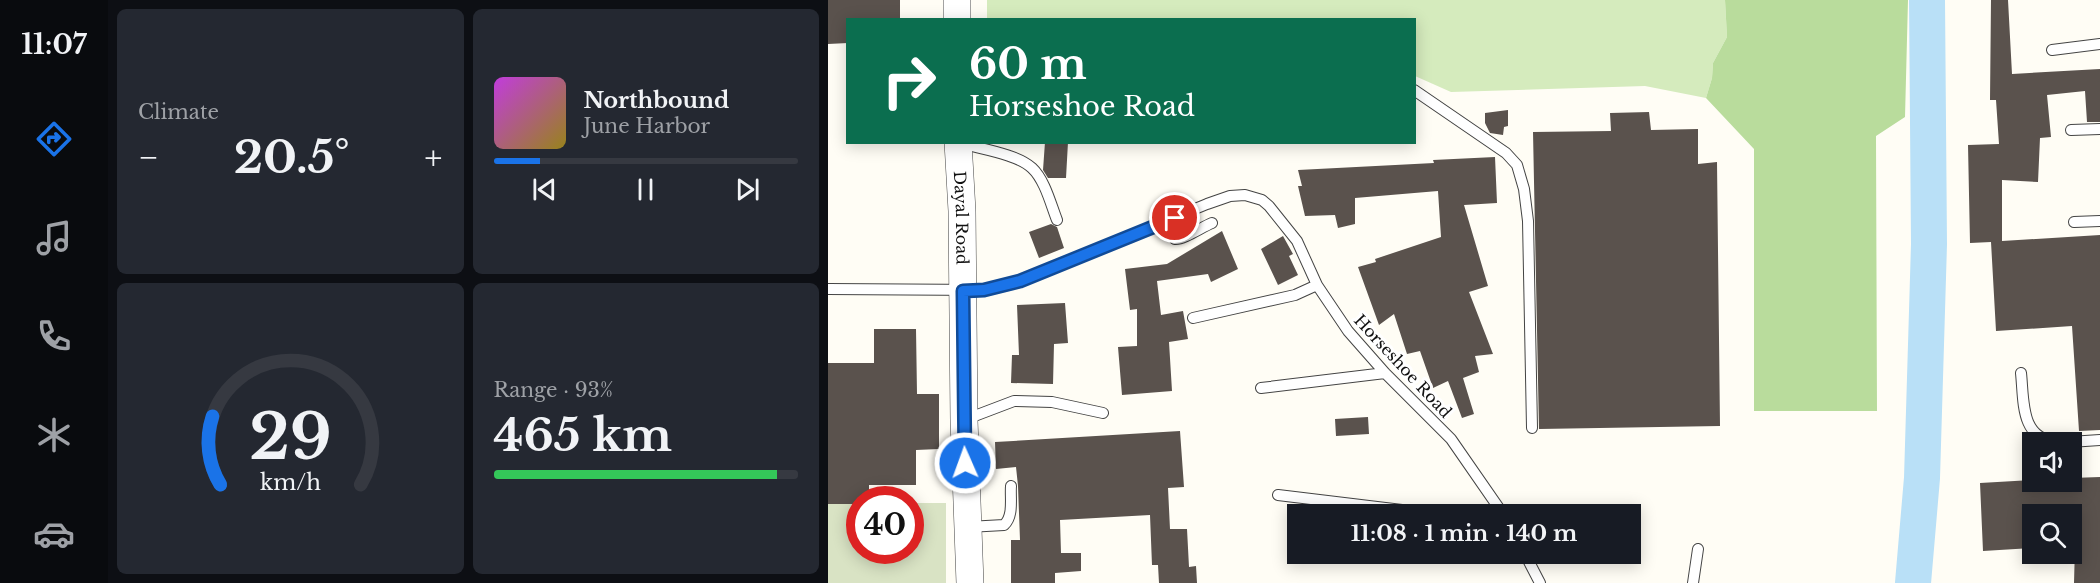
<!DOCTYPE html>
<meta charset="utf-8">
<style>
:root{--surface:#171b24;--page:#242831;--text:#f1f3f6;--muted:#9ea1a6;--line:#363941;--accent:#1a73e8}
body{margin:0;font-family:"Libre Baskerville",serif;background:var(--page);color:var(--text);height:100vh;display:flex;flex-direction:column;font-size:22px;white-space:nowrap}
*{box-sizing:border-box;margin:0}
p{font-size:20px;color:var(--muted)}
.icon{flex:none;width:33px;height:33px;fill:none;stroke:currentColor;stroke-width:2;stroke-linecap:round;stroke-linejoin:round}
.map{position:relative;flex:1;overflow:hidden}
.drawer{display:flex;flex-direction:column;gap:9px;padding:9px;background:#0d0f14;width:720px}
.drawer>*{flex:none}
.banner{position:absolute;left:18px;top:18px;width:570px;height:126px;border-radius:0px;box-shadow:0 3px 15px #0003;background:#0b6e4f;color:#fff;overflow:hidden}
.tools{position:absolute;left:1194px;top:432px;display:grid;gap:12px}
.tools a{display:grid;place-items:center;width:60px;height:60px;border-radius:0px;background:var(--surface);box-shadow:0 3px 15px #0003;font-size:30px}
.speed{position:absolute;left:18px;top:486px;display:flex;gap:12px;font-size:30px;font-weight:700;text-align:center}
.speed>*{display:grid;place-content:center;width:78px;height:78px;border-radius:50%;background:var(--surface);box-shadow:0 3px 15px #0003;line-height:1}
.speed .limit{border:9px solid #d22;background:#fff;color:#111}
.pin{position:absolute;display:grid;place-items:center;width:51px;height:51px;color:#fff;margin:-26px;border:3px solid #fff;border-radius:50%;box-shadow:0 2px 6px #0007}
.me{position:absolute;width:66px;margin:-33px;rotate:358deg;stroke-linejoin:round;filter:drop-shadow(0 0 4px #0008)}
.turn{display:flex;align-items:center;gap:21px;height:126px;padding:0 24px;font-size:27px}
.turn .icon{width:78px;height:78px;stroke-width:2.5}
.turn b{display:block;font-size:42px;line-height:51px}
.big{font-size:45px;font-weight:700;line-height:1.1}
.drawer .card{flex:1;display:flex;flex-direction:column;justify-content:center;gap:9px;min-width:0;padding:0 21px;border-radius:9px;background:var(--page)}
.drawer .dial{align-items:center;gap:0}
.dial svg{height:156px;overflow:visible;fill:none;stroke:var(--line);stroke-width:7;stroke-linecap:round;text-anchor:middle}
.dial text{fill:var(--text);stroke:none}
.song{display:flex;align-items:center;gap:18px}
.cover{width:72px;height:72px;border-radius:9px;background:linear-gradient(135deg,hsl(290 70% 55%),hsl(50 70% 35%))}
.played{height:6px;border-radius:3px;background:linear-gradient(90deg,var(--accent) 15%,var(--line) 15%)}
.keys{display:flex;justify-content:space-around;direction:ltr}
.heat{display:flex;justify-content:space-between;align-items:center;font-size:33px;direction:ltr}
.charge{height:9px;border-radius:4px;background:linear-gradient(90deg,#34c759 93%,var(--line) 0)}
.drawer .tiles{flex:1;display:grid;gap:9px;grid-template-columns:repeat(2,1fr)}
.trip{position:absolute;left:459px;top:504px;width:354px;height:60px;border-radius:0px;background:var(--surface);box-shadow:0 3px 15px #0003;font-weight:700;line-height:60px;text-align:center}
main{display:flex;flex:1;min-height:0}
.dock{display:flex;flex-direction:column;width:108px;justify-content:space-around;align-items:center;background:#090b0e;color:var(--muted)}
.dock .icon{width:42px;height:42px}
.dock .selected{color:var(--accent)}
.dock b{font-size:27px;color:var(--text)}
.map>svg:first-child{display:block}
.green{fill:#d5ebbd}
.forest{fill:#b9dc9c}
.cemetery{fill:#d9e3c4}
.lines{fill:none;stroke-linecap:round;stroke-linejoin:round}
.river{stroke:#b9e0f7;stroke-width:36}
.building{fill:#5a524d}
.service-casing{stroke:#444;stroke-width:12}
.tertiary-casing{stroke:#444;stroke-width:28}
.service{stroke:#fff;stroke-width:10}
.tertiary{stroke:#fff;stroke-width:27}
.route-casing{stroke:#114b97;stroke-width:15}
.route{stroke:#1a73e8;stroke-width:10}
.labels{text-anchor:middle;stroke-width:6;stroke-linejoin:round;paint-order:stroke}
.street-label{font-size:16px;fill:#111;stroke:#fff}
</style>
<main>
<nav class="dock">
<b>11:07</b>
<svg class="icon selected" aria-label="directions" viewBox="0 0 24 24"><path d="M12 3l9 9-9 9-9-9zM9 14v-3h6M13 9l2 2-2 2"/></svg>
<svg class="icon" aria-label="music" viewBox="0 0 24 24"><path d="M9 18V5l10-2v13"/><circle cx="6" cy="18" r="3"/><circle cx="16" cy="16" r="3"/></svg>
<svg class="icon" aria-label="phone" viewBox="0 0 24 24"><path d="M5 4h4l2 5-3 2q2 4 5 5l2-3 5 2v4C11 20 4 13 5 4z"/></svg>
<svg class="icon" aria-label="climate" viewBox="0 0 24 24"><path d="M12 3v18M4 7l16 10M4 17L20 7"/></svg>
<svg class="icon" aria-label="car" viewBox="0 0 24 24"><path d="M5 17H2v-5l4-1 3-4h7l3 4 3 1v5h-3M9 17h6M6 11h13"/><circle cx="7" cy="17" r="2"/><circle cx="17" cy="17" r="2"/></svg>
</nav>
<section class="drawer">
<div class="tiles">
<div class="card"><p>Climate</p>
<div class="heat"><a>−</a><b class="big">20.5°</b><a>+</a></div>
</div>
<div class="card">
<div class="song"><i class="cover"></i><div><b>Northbound</b><p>June Harbor</p></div></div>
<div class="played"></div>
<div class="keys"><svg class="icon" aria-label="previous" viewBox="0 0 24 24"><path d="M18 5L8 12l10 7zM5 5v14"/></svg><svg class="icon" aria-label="pause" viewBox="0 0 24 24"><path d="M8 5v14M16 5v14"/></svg><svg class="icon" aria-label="next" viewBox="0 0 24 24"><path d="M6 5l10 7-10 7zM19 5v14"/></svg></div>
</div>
<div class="card dial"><svg viewBox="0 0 100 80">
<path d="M14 69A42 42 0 1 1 86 69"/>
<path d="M14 69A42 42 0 0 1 10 34" stroke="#1a73e8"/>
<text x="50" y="56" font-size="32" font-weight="700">29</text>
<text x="50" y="72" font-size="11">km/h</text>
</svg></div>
<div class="card"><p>Range · 93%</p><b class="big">465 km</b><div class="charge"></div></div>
</div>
</section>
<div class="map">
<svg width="1272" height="583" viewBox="0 0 1272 583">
<rect width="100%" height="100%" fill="#fffdf5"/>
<path class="green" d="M159,0H897L899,37L885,63L884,78L878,98L817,86L623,92L587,76L586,20H159Z"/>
<path class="forest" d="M897,0H1080L1077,117L1048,136L1049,411H926V149L878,98L884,78L885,63L899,37Z"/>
<path class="cemetery" d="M83,503H118V583H0V504H31L32,550H82Z"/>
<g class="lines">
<path class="river" d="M1085,583L1094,478L1101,244L1099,0"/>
</g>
<path class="building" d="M0,0H72V20H20V43L0,44Z
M1163,0H1180L1184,74L1272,69V122H1259L1257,91L1219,95L1223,137L1212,138L1210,182L1174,180V241L1272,235V430L1251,431L1244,326L1168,331L1163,242L1142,243L1140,145L1171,144L1168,100H1162Z
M680,110V126L676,127L675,135L662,133L657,123V113Z
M821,112L823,130L870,129V164L889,162L892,426L711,429L705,132L783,131L782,113Z
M217,142H240L238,178H220L215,170Z
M667,157L669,203L636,205L660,286L641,292L665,354L647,356L651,372L635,378L646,414L634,418L620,381L605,388L592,351L579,354L566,314L551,325L530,267L548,262L547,259L613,237L610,191L527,198V224L510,228L507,215L477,216L470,186H474L470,170L606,163L605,160Z
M223,224L229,227L236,248L211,258L201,232Z
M394,231L410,269L383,282L380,274L329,281L333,315L355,311L360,339L341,342L344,391L294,395L290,347L309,346V309L302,310L297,269L339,264Z
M455,236L465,254L461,256L470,275L450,285L433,249Z
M237,303L240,343L226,344L225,384L183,383L184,355H191L189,305Z
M46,329H88L89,394H111V449L88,450V485H41V500H32V504H0V363H46Z
M540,417L541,434L508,436L507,419Z
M352,431L356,487L340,488L342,529H359L361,567L368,566L369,583H331L330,565H324L322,515L232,520L233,553H253V571L227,573V583H183V540H192L190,486L188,467L168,469L167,442Z
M1272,477V583H1246L1247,546H1244V514H1204V548L1155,551L1152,483L1204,480L1244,482V478Z"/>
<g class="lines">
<defs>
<path id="service" d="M1224,50L1272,44
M586,90L678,153L689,165L696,189L700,221L704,428
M1243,130L1272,129
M132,143C153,149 189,154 204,168C217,180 223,205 229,220
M1246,222L1272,221
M331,224L347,239C355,240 374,227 384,223
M0,289L156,290L192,281L379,204L402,196L417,195L434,200L441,206L469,241L489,285L520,331L557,373L623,439L675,514
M365,318L467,295L489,285
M1193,373C1196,401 1192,439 1229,442
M433,388L557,373
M136,420L186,401L224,402L275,413
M1242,442L1272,440
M450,495L607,514
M140,527L176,525C186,516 182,498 183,486
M697,554L712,583
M865,583L870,549"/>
<g id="tertiary">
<path d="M129,0V20"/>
<path id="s1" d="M130,142L134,211L136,420L142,583"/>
</g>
</defs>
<use href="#service" class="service-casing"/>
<use href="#tertiary" class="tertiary-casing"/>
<use href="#service" class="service"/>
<use href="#tertiary" class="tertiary"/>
</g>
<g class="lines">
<defs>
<path id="route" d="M137,463L135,291L156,290L192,281L347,218"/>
</defs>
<use href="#route" class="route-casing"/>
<use href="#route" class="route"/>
</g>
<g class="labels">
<g class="street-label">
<text dy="6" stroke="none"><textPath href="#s1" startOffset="76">Dayal Road</textPath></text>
<text transform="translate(575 366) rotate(47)" y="6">Horseshoe Road</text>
</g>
</g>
</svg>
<div class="tools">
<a><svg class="icon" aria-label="sound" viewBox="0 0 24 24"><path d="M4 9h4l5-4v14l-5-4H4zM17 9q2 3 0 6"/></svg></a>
<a><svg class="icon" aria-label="search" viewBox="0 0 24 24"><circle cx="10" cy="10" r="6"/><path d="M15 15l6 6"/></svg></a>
</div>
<div class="speed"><div class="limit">40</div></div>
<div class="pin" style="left:347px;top:218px;background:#d93025"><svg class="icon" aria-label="arrive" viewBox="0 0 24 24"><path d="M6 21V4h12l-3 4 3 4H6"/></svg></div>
<svg class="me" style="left:137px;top:463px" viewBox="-20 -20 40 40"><circle r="17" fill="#1a73e8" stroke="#fff" stroke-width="3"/><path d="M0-11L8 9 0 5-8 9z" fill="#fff"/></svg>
<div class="trip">11:08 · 1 min · 140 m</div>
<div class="banner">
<div class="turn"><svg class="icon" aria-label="right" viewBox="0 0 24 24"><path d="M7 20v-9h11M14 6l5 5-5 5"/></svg><div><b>60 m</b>Horseshoe Road</div></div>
</div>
</div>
</main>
